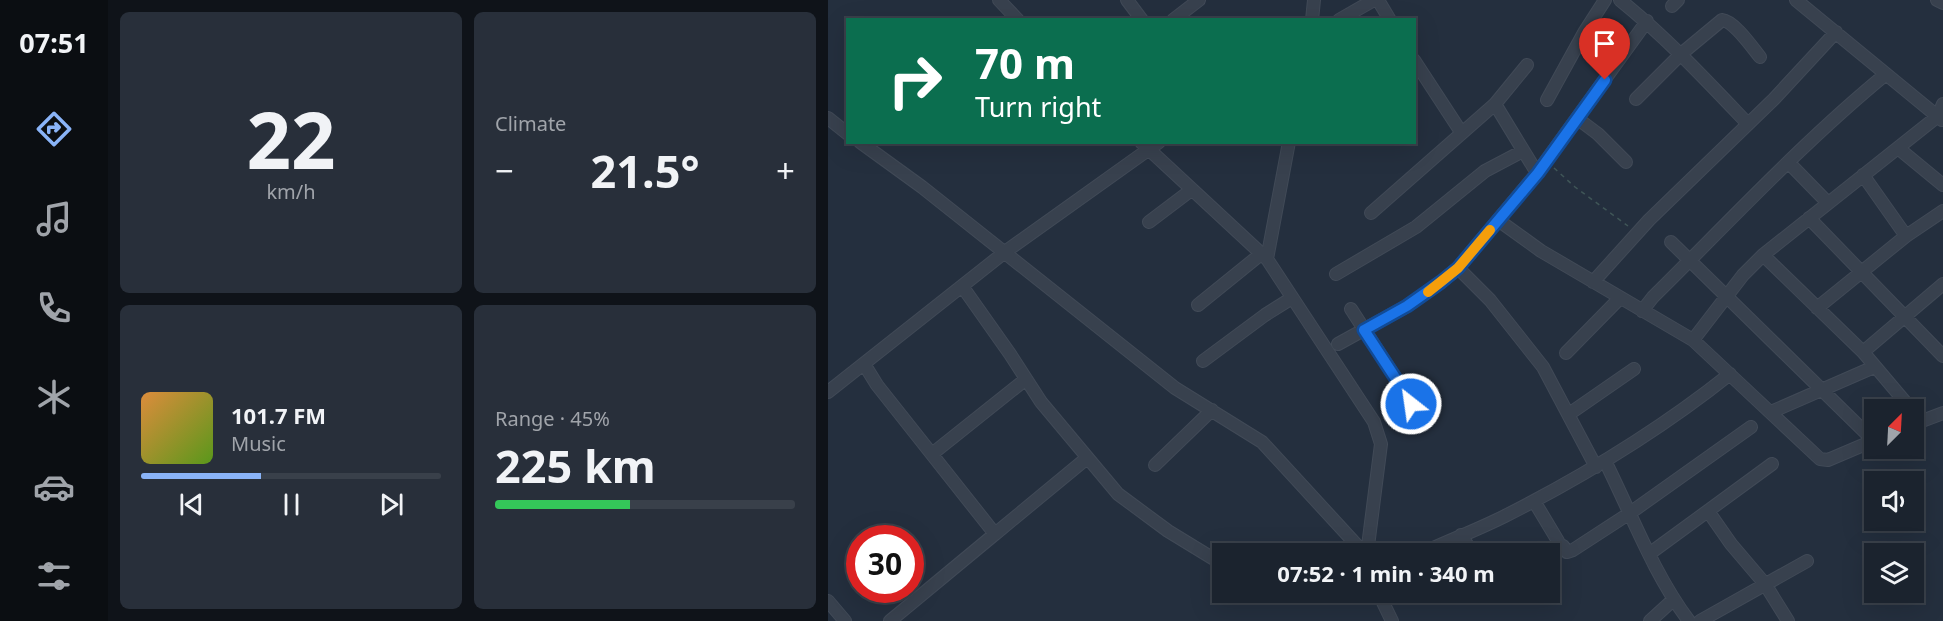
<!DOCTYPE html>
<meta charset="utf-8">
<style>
:root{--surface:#1b232e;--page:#282f3a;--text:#f1f3f6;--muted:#a0a4aa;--line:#39404a;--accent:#8ab4f8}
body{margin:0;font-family:"Noto Sans",sans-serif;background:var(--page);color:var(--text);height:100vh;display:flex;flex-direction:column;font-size:22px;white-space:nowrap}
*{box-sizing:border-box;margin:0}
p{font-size:20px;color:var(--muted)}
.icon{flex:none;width:33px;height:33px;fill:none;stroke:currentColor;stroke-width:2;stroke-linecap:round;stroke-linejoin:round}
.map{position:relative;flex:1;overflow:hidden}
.drawer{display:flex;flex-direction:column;gap:12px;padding:12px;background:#0f1319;width:720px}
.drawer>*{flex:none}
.guide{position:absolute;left:18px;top:18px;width:570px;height:126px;border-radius:0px;box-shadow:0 6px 24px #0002,0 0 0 2px var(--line);background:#0b6e4f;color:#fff;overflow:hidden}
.needle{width:39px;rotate:24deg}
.fabs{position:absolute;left:1036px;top:399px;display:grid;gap:12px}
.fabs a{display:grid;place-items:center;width:60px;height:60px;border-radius:0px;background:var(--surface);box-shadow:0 6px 24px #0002,0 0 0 2px var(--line);font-size:30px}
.speed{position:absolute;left:18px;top:525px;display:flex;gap:12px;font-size:30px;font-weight:700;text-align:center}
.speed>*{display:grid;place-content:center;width:78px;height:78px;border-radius:50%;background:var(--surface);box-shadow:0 6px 24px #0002,0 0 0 2px var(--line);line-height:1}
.speed .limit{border:9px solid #d22;background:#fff;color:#111}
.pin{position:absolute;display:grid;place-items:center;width:51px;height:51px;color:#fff;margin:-62px -26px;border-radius:50% 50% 50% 0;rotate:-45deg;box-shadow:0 0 6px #0007}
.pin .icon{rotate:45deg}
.me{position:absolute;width:66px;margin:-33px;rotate:330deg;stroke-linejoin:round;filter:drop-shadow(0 0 4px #0008)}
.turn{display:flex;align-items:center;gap:21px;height:126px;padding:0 30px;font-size:27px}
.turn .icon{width:78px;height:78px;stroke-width:2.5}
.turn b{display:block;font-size:42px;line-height:51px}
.big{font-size:45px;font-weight:700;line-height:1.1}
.drawer .widget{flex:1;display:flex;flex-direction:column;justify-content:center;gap:9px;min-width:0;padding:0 21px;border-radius:9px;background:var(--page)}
.drawer .dial{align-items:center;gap:0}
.dial b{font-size:78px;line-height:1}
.song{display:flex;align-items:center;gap:18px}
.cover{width:72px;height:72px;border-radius:9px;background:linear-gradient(135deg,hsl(30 70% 55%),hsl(90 70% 35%))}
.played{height:6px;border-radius:3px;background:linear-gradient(90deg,var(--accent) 40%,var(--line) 40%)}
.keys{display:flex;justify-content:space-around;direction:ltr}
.heat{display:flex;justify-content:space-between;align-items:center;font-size:33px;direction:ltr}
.charge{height:9px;border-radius:4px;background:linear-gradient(90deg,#34c759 45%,var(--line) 0)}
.drawer .tiles{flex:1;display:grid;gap:12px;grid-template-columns:repeat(2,1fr)}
.trip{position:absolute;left:384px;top:543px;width:348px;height:60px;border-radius:0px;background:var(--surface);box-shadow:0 6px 24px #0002,0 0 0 2px var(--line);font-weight:700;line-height:60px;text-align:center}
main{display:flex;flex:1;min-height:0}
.tab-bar{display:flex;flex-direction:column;width:108px;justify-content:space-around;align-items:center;background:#0b0e12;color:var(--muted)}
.tab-bar .icon{width:42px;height:42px}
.tab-bar .on{color:var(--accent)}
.tab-bar b{font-size:27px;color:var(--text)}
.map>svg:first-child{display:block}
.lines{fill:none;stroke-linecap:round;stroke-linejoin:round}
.minor-casing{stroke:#414a57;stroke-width:14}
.path{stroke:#3f5557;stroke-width:1.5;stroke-dasharray:4.5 4.5;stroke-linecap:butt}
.minor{stroke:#38414e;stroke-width:12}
.route-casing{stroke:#114b97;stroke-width:15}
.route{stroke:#1a73e8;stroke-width:10}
.slow{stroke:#f59e0b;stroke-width:10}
</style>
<main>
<nav class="tab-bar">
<b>07:51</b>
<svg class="icon on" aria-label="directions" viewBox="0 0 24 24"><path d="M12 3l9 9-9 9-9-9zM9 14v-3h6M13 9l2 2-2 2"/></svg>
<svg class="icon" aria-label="music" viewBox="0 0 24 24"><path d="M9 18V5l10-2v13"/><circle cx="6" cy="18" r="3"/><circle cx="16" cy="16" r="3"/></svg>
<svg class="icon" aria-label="phone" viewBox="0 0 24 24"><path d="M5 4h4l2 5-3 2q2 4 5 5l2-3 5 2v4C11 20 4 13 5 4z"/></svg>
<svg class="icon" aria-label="climate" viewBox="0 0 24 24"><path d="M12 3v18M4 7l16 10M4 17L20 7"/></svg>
<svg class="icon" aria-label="car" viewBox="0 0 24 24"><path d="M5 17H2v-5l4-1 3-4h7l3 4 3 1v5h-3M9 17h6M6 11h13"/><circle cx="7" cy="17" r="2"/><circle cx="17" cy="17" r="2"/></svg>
<svg class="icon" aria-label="filters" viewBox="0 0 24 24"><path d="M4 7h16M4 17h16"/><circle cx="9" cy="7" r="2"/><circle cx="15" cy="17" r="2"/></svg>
</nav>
<section class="drawer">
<div class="tiles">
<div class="widget dial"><b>22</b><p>km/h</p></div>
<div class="widget"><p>Climate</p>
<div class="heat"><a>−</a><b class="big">21.5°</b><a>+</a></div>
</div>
<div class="widget">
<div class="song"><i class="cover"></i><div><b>101.7 FM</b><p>Music</p></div></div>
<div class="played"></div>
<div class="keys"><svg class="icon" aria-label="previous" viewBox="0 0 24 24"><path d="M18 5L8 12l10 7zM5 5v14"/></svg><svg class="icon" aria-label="pause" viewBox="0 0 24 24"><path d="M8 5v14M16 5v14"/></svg><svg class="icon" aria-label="next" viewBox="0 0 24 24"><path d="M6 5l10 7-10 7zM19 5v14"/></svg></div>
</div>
<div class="widget"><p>Range · 45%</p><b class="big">225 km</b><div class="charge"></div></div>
</div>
</section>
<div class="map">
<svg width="1115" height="621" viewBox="0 0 1115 621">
<rect width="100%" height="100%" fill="#242f3e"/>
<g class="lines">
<defs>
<path id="minor" d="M171,0L190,20
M299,0L314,20
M550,0L562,20
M792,0C838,37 879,81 920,124
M968,0L1114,120
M1109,0L1115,3
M844,6L850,0
M345,20L371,0
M484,20L486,0
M511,20L546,0
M586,60L633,132
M808,99L853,54L894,20C906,21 924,47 932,57
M719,100L757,31L777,0
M667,104L709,173
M0,118L20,134
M750,119L770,134L798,162
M32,142L94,187L347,388L434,442L537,554
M313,142L439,259
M461,142L439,259L546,422L553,444L539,554
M1070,148L1115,185
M960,162L1000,203
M1035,175L1078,236
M543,213L667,104L699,65
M981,218L1115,356
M670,220L713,251L865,340L992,459L1000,460L1047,440
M321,222L362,191
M843,242L1046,441
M935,255L1035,352L1084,410
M630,268L662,300L715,367L768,467
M508,274L588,227L657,171L695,151
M765,282L821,220L946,99L1008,32
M134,286L182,354L213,402L290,494L340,531L394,564
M370,305L433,254
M989,308L1078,236L1115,211
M523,309L572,385L583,404
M814,311L825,297C902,221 975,142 1058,74
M865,340L915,275L935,255L1110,116L1115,104
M510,344L579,306L613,282L630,268L709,173L819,21
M1035,352L1115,284
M738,353L792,298
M375,361L437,315L464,298
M36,364L49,385L167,534L259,458
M0,392L177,252L331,142
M943,412L1046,367
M741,414L806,369
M1086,424L1115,413
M104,454L198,379
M777,461C804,515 825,573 861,621
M327,465L384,410
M706,501L730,541L727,546L712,554
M880,511L903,544L937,584L960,621
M633,535L645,554
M730,544L735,546L739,552L745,550L802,513L923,427
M592,554C620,541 649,530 677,516C756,476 833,429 902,374
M821,554L944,464
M433,592V593
M550,592L564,621
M627,593L629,592
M459,595L471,592
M0,601L17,621
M62,621L167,534
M822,621L845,600
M872,621L979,561"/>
</defs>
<use href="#minor" class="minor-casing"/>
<path class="path" d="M726,168L747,187L800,226"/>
<use href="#minor" class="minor"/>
</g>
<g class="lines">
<defs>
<path id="route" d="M583,404L572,385L536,330L579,306L613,282L630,268L710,173L777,80"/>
</defs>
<use href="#route" class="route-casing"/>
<use href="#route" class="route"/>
<path class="slow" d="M600,292L630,268L662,230"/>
</g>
</svg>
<div class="fabs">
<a><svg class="needle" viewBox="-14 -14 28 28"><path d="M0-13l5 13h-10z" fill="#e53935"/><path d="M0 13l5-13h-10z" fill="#a0a4aa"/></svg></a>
<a><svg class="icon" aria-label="sound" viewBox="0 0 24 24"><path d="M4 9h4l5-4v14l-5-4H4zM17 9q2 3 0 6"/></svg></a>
<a><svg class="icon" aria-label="layers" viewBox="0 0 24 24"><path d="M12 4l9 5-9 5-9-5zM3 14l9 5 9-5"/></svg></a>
</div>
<div class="speed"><div class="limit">30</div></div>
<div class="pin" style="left:777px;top:80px;background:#d93025"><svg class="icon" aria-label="arrive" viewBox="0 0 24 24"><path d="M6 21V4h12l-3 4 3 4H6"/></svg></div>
<svg class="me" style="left:583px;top:404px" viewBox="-20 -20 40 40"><circle r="17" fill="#1a73e8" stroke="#fff" stroke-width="3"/><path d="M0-11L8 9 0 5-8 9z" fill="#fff"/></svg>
<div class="trip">07:52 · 1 min · 340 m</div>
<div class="guide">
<div class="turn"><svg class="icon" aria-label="right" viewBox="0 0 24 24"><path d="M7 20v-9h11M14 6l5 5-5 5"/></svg><div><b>70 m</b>Turn right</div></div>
</div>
</div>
</main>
